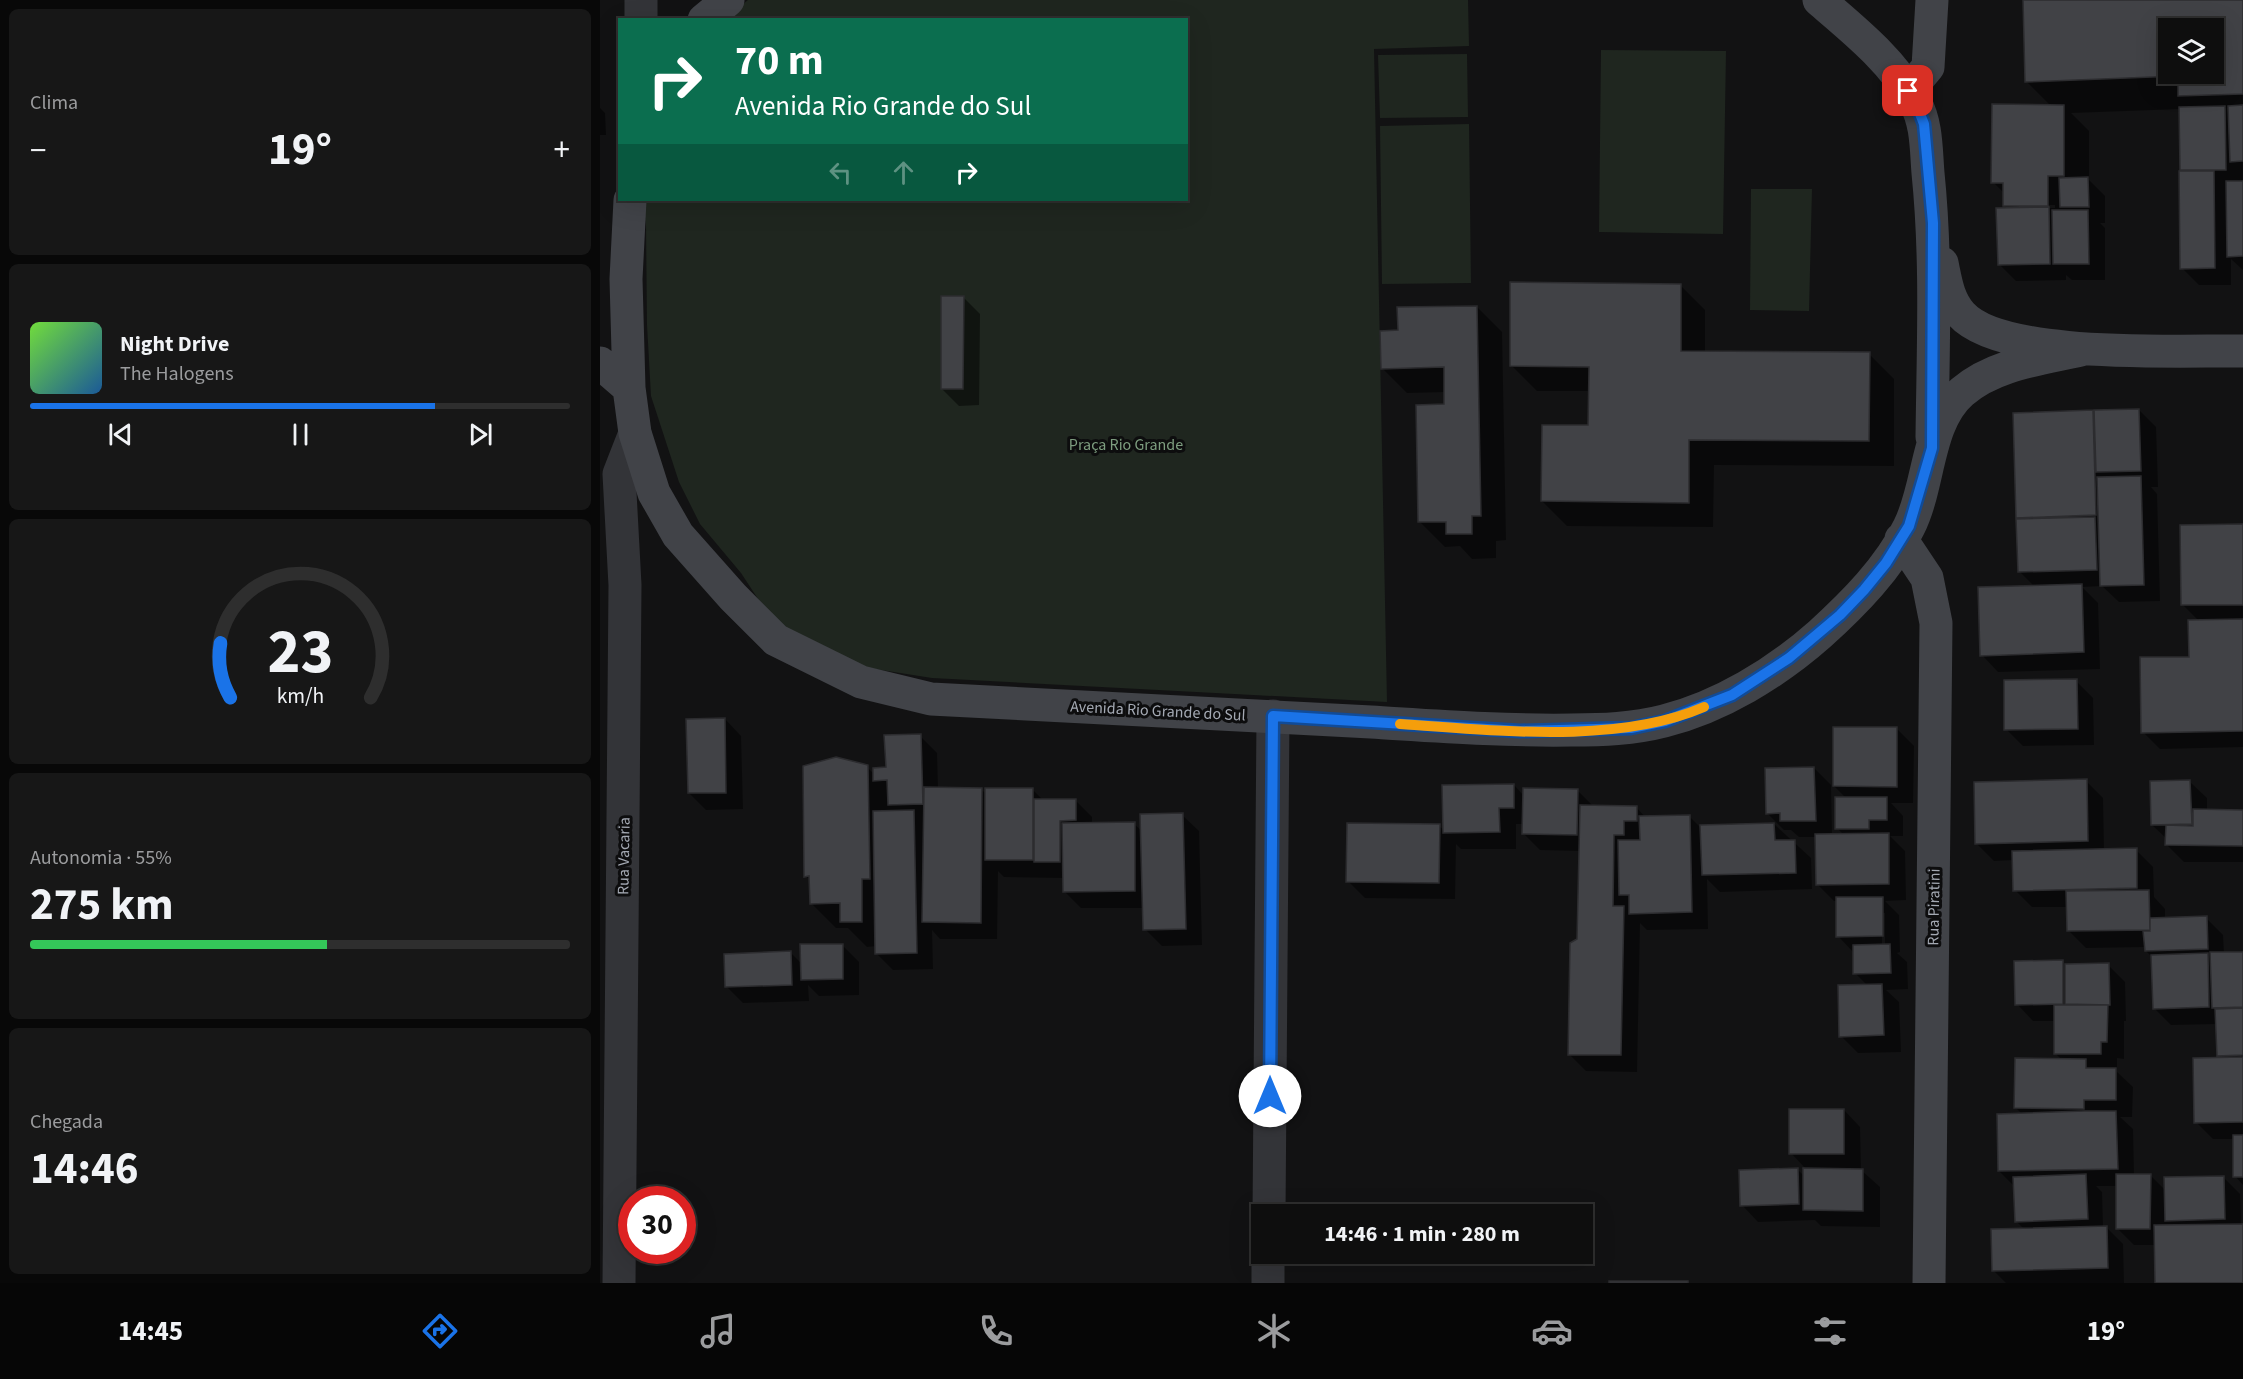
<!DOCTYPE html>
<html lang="pt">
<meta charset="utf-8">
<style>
:root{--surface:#0e0e0e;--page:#171717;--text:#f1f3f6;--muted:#9b9c9e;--line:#2e2e2e;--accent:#1a73e8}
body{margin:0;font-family:"Source Sans 3",sans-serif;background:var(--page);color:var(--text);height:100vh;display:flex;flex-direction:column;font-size:22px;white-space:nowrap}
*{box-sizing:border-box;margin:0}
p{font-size:20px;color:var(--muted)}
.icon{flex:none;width:33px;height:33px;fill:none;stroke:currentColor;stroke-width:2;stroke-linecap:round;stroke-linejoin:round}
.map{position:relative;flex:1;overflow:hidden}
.panel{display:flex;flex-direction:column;gap:9px;padding:9px;background:#080808;width:600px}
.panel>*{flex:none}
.banner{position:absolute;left:18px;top:18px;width:570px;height:183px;border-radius:0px;box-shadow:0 6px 24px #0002,0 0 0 2px var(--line);background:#0b6e4f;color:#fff;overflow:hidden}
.buttons{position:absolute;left:1558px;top:18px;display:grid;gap:12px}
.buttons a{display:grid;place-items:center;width:66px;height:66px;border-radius:0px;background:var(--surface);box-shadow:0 6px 24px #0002,0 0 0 2px var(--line);font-size:30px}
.speed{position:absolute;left:18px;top:1186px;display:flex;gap:12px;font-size:30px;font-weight:700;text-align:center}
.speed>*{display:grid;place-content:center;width:78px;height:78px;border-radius:50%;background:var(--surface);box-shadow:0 6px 24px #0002,0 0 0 2px var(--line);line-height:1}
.speed .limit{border:9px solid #d22;background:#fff;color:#111}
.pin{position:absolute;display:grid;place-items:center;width:51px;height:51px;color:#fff;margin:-26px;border-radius:12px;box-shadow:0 3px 9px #0006}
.me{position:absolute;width:66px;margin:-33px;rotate:0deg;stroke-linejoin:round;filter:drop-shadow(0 0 4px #0008)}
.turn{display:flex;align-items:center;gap:21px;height:126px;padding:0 18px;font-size:27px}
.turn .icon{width:78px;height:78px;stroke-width:2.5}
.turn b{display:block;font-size:42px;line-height:51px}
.lanes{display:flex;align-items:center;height:57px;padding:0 18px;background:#0003;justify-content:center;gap:30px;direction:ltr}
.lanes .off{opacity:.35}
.big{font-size:45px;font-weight:700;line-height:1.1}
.panel .tile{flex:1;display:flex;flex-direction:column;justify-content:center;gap:9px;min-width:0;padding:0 21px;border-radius:9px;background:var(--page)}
.panel .dial{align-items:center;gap:0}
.dial svg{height:156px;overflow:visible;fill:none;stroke:var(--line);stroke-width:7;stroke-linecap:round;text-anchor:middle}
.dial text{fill:var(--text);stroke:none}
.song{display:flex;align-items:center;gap:18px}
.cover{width:72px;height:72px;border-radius:9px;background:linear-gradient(135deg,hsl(100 70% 55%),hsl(210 70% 35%))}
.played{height:6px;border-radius:3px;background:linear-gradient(90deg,var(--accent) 75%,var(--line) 75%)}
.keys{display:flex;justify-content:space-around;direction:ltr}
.heat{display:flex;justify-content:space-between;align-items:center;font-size:33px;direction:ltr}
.charge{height:9px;border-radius:4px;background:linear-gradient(90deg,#34c759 55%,var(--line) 0)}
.trip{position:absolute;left:651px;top:1204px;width:342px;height:60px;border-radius:0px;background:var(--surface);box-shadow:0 6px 24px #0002,0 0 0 2px var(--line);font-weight:700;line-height:60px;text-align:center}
.menu{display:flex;height:96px;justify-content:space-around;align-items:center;background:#060606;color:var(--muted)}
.menu .icon{width:42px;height:42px}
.menu .current{color:var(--accent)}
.menu b{font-size:27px;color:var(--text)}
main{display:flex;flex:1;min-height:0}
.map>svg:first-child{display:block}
.green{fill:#1f261f}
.shadow{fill:#0007;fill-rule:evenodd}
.building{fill:#414246;stroke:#2c2c2f;stroke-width:1.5;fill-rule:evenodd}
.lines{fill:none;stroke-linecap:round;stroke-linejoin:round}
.street{stroke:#333438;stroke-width:33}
.secondary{stroke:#414348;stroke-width:33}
.route-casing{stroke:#114b97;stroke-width:15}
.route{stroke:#1a73e8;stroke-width:10}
.slow{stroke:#f59e0b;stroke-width:10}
.labels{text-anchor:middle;stroke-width:6;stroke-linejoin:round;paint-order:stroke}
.park-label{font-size:16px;fill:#7d9d7f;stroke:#0d0d0e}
.street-label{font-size:16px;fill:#a4a9b3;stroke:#0d0d0e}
</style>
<main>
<section class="panel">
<div class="tile"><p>Clima</p>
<div class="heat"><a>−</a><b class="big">19°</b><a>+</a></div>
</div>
<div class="tile">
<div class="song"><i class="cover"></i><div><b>Night Drive</b><p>The Halogens</p></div></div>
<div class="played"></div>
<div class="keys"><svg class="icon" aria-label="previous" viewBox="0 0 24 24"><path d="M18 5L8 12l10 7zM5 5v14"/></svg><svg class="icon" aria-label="pause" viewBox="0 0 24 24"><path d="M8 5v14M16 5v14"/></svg><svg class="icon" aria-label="next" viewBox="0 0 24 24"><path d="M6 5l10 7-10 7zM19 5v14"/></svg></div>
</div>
<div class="tile dial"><svg viewBox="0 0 100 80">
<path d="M14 69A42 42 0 1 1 86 69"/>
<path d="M14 69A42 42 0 0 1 9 41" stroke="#1a73e8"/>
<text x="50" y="56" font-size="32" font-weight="700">23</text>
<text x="50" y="72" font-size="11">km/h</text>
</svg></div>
<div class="tile"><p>Autonomia · 55%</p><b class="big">275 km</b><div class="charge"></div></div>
<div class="tile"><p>Chegada</p><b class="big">14:46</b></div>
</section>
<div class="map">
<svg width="1643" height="1283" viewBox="0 0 1643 1283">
<rect width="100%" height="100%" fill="#121213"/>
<path class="green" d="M148,0H868L869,46L774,49L787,702L332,678L256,666L183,626L166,611L141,573L100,524L79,482L51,396L47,325L46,226L43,200H586V20L124,19Z
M1001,50L1126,51L1123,234L999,232Z
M867,54L868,117L780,118L778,55Z
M869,124L871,283L782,284L780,126Z
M1151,189H1212L1209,311L1150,310Z"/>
<path class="shadow" d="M1424,0H1643V270L1631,259V285H1599L1582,268L1585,173L1581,170V109L1471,113L1489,131V180L1505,196V223H1500L1505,228V280H1472L1466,275V280L1416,281L1399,264L1408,209L1404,205V193L1393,182L1451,106L1426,81ZM1569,28H1614V74H1569ZM1422,205H1455V208H1425Z
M0,108L5,113L6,135H0Z
M1080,285L1105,310V352L1269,354L1294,379V466L1114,465L1113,527L967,526L942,501L989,427L990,391H937L912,366Z
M363,297L380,314L379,405L359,406L342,389Z
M877,307L902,332L906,540L896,541V558L872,559L860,546L845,547L820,522L846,405V392L807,393L782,368L799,332Z
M1539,410L1556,427L1558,487H1551L1557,494L1560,601L1519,602L1502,586L1482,587L1498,603L1500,669L1398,672L1382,655L1435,587L1419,571L1421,521L1417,517L1414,414Z
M1643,526V747L1560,749L1543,732L1591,658L1600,622L1583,605Z
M1476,681L1493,698L1494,745L1423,746L1406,729Z
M125,719L141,736L143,809L106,810L89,793Z
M1297,729L1314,746L1313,803H1291L1303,816V836H1290L1305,851L1306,900L1285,901L1299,915L1300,952L1297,953L1307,962L1308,989L1286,990L1299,1002L1301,1052L1258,1053L1241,1036L1268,986L1255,973L1254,953L1238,936L1237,901H1234L1217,884L1216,837H1199L1191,830H1184L1167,813L1214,768L1231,785L1232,835H1244L1237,828L1247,799L1234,786ZM1282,913H1285V944H1282Z
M320,736L337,753L338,789H381L386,794L432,789L444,801L475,800L492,817V824H534L542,831L582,815L599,831L602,945L562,946L545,929L544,908H481L464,891V878L404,877L398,871L397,939H340L332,930L333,969L293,970L276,953V946L267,947L248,928H236L211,903V881L206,876L267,767L274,774L287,768Z
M1486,781L1503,798L1504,850H1536L1553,867L1554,897L1565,909V919L1606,918L1623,935L1624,954L1643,953V1185L1635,1176L1634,1139H1613L1596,1122L1622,1059L1618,1055L1617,1024L1571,1025L1554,1008L1553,958L1546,951V947L1486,948L1469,931L1468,907H1432L1415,890L1414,860L1394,861L1377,844Z
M1590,782L1607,798V811H1643V862H1584L1567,845V839L1552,825Z
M914,785L924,796L978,791L994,807L1037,808L1046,818L1089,816L1102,829L1174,824L1211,858L1212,889L1120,892L1107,879L1108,929L1047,930L1040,923L1037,1072L986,1071L969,1054L978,940L980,851L940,850L923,833V824H916V849H861L856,844L855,899L765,898L748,881L839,826L844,830Z
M242,945L259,962V995L219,996L208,985L209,1001L143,1003L126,986L191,953L202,964Z
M1462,962L1466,965H1508L1525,982L1526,1021H1524V1059L1517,1058V1072L1533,1087L1532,1117H1520L1533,1129L1534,1175H1550L1566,1191L1623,1177L1640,1194L1641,1225H1643V1283H1557L1556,1245H1534L1517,1228L1518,1186H1496L1502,1192L1503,1227H1506L1523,1244L1524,1283H1406L1393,1270L1424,1229L1417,1222L1415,1187L1399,1171L1422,1114L1416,1108L1462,1060L1455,1053V1021H1433L1417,1004Z
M1244,1110L1260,1127L1261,1170L1280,1187V1227L1221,1226L1215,1220L1158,1222L1142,1205L1197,1169L1205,1177V1168L1191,1153Z"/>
<path class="building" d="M1423,0H1643V94L1578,96V76L1425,82ZM1569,28H1614V74H1569Z
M1392,104L1464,105V176H1448V206H1403V183H1391Z
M1643,105V161L1630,162L1628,106Z
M1625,106L1626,170H1580L1579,107Z
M1579,171H1614L1615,268L1580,269Z
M1488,177L1489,207H1460L1459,178Z
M1626,181H1643V256L1627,257Z
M1449,207L1450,264L1398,265L1396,208Z
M1452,210H1488L1489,264H1453Z
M910,282L1081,284V351L1270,352L1269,441L1089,440V503L941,501L942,425H988L989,367L910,366Z
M341,296H364L363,389H341Z
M877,306L881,516H872V534H846V522H818L816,405L844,404V367L781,369L780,331L798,330L797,307Z
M1539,409L1541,471L1496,472L1494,410Z
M1493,410L1496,515L1416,518L1413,413Z
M1541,476L1544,585L1500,586L1497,477Z
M1495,517L1497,570L1418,572L1416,519Z
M1643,524V605H1581L1580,525Z
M1482,584L1484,652L1380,656L1378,587Z
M1643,619V731L1541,733L1540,657H1589L1588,620Z
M1477,679L1478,729L1404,730V680Z
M125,718L126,793H88L86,719Z
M1233,727H1297V787L1233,786Z
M321,734L323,804L288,805L287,780L273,781V768L286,767L284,735Z
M236,757L268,765L270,879H262V922H240V903L210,904L209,876L204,877L203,766Z
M1214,767L1216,821H1180V813L1166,814L1165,768Z
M1487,779L1488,841L1375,844L1374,782Z
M1590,780L1592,824L1551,825L1550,781Z
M914,784V808H899L900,832L843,833L842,785Z
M324,787L382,788L381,923L322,922Z
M385,788H433V860H385Z
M923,788L978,789L977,835L922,834Z
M1235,797H1287V820H1269V829H1235Z
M434,799H476V820L460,821V862H434Z
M980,805L1037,806V821H1024V835H1014L1013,906H1024L1021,1055H968L970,943L977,939Z
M1593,809L1643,810V846L1565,845L1566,825L1593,826Z
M314,810L317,953L275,954L273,811Z
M583,813L586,929L543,930L540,814Z
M1090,815L1092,912L1029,914V895H1019L1018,840H1040L1039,816Z
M535,822V891L463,892L462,823Z
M747,823L840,824L839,883L746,882Z
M1174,823L1175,840H1195L1196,873L1102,875L1100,825Z
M1289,833V884L1216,885L1215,834Z
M1537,848V888L1413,891L1412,851Z
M1549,890L1550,930L1467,931L1466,891Z
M1236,897H1283V936L1236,937Z
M1607,916L1608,949L1545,951L1543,931H1550V918Z
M200,944H243V979L201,980Z
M1290,944L1291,973L1253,974V945Z
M191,951L192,985L125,987L124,954Z
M1610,952H1643V1007L1612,1008Z
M1608,953L1609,1007L1553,1009L1551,955Z
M1463,960V1004L1415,1005L1414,961Z
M1509,963L1510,1005L1465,1004V964Z
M1282,984L1284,1035L1239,1037L1238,985Z
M1454,1005H1508L1507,1042H1501V1054H1454Z
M1643,1008V1055L1617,1056L1615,1009Z
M1643,1057V1122L1594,1123L1593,1058Z
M1415,1058L1486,1059V1068H1516V1100H1484V1109L1414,1108Z
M1189,1109H1244V1154H1189Z
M1484,1111H1516L1518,1169L1398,1171L1397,1114Z
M1633,1135H1643V1177H1633Z
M1198,1168L1199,1204L1140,1206L1139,1170Z
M1203,1168L1263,1169V1211L1203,1210Z
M1486,1174L1488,1219L1415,1222L1413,1177Z
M1516,1174H1551L1550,1229H1516Z
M1624,1176L1625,1219L1565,1221L1564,1177Z
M1643,1224V1283H1555L1554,1225Z
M1507,1226L1508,1268L1392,1271L1391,1229Z
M1009,1281H1088V1283H1009Z"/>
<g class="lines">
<path class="street" d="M41,0V20
M669,1215L673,716
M19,1283L25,585L19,474L35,433
M668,1283V1254"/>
<path class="secondary" d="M1219,0C1253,29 1294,62 1315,102C1327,124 1326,149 1328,173C1337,261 1333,349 1332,437
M104,20L128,0
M1308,91L1328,67L1332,0
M30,200L26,279L29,388L35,433L54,493L78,535L133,597L176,640L261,682L331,699C477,706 624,713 771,722C837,726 904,731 971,730C1002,730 1033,729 1064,721C1120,707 1176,673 1220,634C1253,604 1289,568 1309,527C1330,486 1326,423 1362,392C1394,364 1442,359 1481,350
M1342,263C1346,282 1348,299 1361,314C1402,360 1581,350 1643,351
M0,363L29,388
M1301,539L1327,578L1336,623L1329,1283"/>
</g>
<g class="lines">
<defs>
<path id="route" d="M670,1096L673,716L920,731L1031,728L1065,721L1132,695L1189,658L1240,615L1264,590L1286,563L1309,526L1332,448L1333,223L1324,124L1315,101L1308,91"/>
</defs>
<use href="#route" class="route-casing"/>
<use href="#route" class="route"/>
<path class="slow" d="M800,724C894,730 1016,745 1104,707"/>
</g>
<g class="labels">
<g class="park-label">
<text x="526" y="450">Praça Rio Grande</text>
</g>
<g class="street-label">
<text transform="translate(558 710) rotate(3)" y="6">Avenida Rio Grande do Sul</text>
<text transform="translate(23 856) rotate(-89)" y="6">Rua Vacaria</text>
<text transform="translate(1333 907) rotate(-89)" y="6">Rua Piratini</text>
</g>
</g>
</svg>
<div class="buttons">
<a><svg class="icon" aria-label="layers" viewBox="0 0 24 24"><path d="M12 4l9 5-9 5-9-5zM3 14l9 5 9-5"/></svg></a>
</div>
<div class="speed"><div class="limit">30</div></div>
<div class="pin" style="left:1308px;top:91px;background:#d93025"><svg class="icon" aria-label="arrive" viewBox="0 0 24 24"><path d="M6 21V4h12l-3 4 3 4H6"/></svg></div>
<svg class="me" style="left:670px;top:1096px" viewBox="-20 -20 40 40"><circle r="19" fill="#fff"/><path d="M0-13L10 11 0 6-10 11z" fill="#1a73e8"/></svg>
<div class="trip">14:46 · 1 min · 280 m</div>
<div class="banner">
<div class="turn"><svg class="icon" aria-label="right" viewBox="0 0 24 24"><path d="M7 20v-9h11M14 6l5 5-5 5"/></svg><div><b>70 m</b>Avenida Rio Grande do Sul</div></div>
<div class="lanes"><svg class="icon off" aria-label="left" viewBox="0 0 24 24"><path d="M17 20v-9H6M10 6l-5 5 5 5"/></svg><svg class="icon off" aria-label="ahead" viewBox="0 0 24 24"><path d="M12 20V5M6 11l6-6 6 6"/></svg><svg class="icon" aria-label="right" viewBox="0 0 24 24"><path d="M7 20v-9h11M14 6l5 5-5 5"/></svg></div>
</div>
</div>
</main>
<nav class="menu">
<b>14:45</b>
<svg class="icon current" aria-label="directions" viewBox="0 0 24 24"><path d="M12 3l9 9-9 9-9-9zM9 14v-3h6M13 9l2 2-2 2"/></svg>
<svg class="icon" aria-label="music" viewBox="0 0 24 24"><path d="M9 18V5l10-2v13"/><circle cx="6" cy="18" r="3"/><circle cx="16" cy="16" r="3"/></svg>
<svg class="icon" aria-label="phone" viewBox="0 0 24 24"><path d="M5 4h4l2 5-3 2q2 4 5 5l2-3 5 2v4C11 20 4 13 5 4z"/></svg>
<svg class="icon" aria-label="climate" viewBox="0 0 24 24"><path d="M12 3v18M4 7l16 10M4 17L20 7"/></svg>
<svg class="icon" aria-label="car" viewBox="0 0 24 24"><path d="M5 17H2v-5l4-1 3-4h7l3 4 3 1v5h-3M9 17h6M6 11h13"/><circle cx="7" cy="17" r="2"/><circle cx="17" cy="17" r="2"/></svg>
<svg class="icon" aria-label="filters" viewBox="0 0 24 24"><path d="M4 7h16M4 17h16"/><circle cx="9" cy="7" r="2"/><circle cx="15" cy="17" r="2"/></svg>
<b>19°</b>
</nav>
